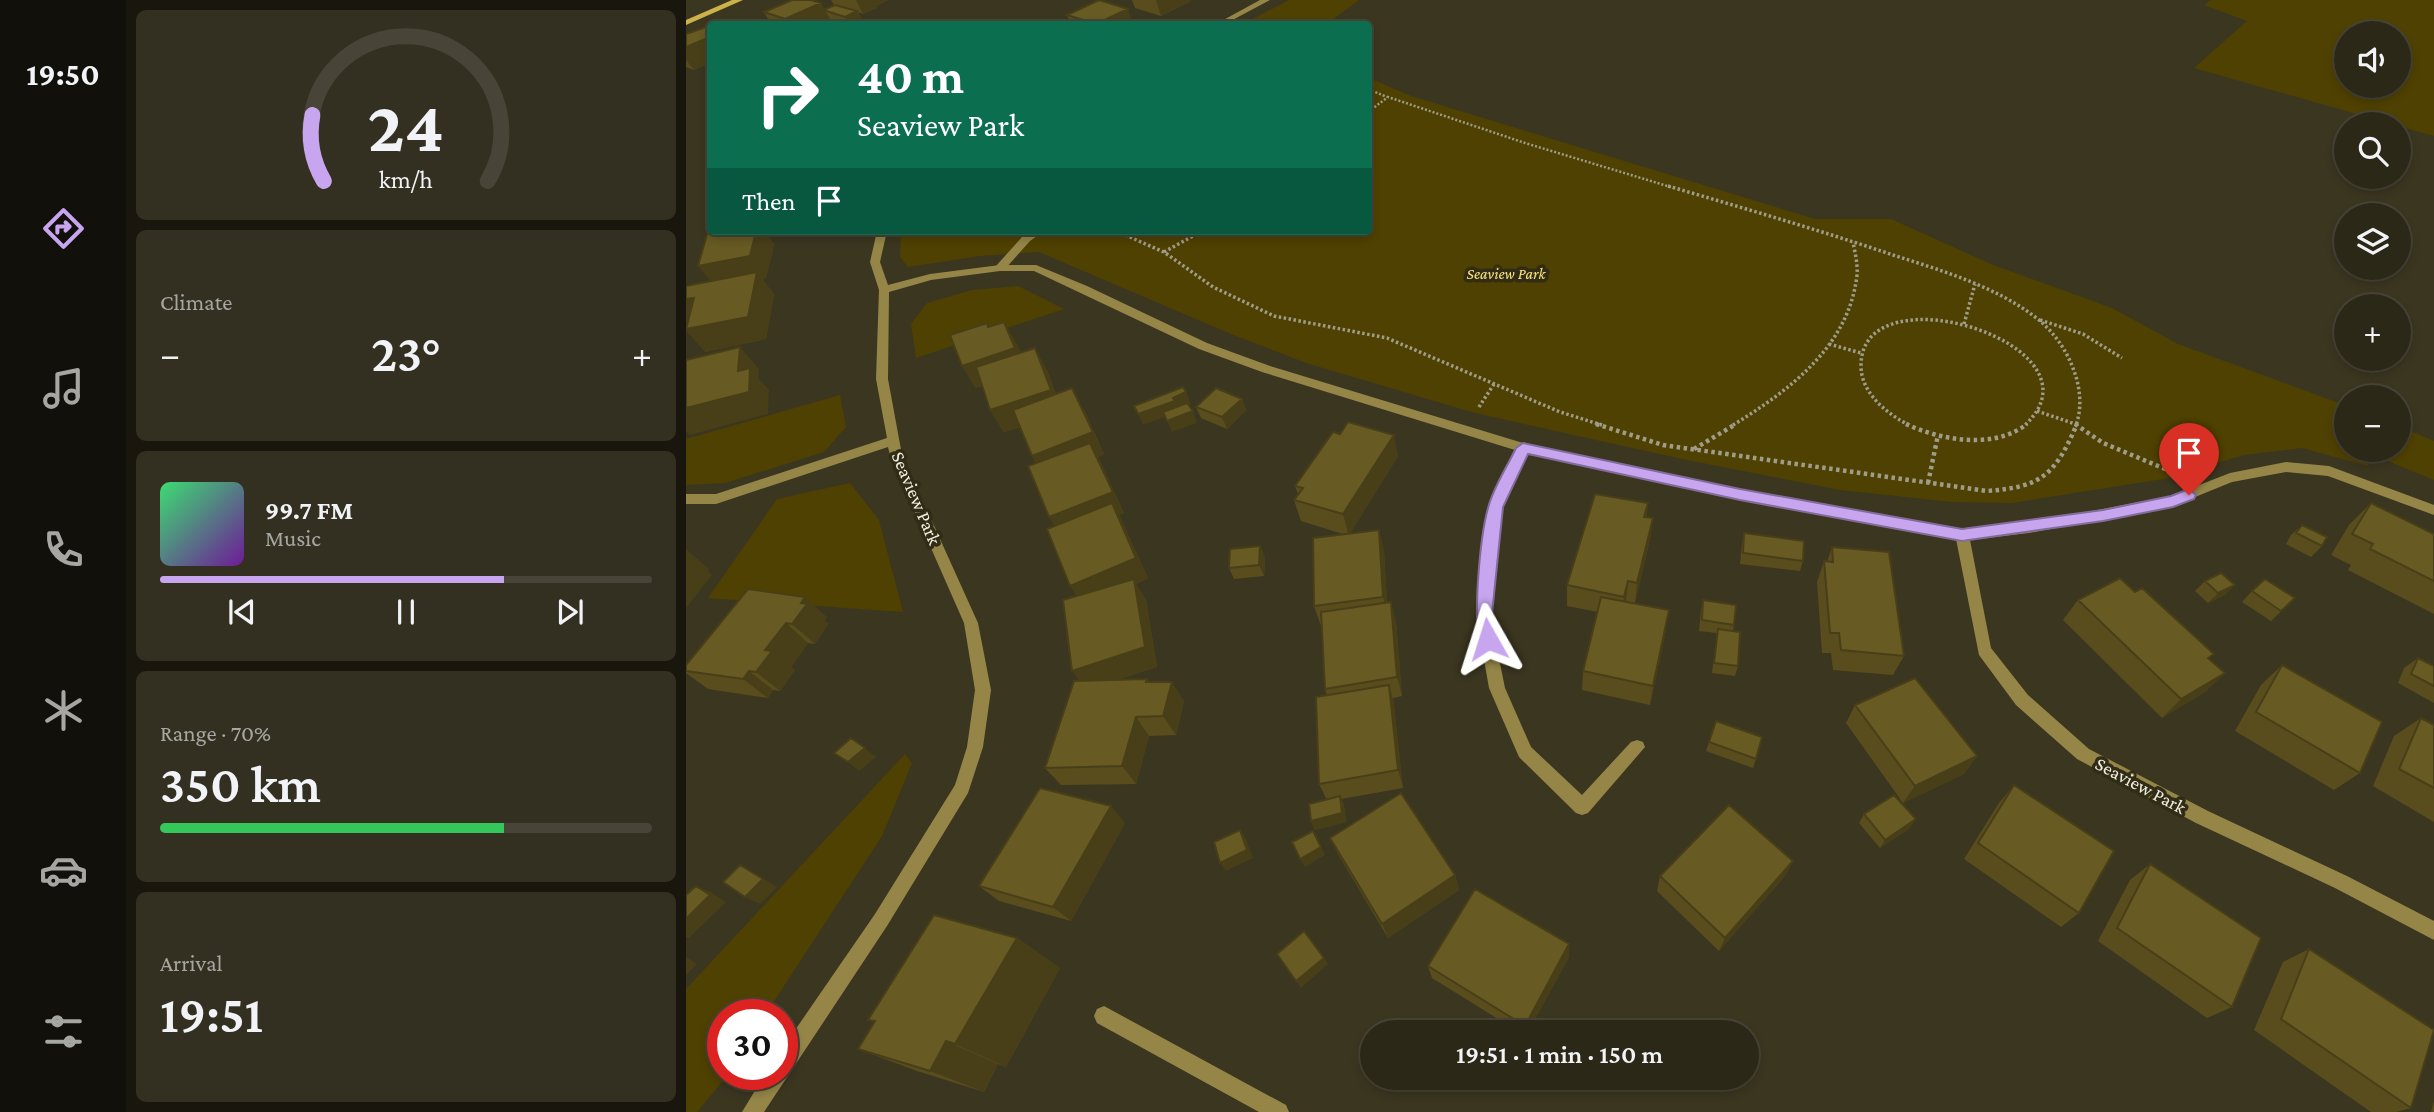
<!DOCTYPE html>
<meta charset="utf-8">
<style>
:root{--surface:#2c2818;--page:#343021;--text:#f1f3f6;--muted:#a6a6a2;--line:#484437;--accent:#c8a6ef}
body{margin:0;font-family:"Crimson Pro",serif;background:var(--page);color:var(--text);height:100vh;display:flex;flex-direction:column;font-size:26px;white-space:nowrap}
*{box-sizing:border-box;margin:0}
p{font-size:23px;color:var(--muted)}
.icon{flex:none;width:38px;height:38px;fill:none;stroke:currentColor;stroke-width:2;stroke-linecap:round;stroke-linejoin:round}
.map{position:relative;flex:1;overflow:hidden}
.details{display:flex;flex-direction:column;gap:10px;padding:10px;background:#18160d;width:560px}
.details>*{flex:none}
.hud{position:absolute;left:21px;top:21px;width:665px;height:214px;border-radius:7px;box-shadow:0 4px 10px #0003,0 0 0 2px var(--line);background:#0b6e4f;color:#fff;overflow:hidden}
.fabs{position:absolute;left:1648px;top:21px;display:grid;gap:14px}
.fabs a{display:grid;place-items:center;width:77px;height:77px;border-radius:50%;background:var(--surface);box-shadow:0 4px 10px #0003,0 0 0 2px var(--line);font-size:35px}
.speed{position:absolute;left:21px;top:999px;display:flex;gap:14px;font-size:35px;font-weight:700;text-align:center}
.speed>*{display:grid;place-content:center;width:91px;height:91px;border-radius:50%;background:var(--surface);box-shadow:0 4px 10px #0003,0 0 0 2px var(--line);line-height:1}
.speed .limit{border:10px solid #d22;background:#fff;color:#111}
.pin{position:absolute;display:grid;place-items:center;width:60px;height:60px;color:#fff;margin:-72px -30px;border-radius:50% 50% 50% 0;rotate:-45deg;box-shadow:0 0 7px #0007}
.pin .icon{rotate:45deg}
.me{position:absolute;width:77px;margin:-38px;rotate:354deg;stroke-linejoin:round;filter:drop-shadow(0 0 5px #0008)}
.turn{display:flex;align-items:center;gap:24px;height:147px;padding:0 35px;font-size:32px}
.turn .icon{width:91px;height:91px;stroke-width:2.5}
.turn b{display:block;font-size:49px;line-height:60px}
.then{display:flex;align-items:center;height:66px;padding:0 35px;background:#0003;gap:14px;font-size:26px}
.big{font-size:52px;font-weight:600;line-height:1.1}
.details .tile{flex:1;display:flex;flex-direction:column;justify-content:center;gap:10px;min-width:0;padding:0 24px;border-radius:10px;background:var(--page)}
.details .dial{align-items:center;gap:0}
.dial svg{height:182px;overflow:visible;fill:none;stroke:var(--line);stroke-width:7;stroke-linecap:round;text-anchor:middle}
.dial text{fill:var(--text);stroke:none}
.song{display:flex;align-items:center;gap:21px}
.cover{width:84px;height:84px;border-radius:10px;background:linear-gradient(135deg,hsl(140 70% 55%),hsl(280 70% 35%))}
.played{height:7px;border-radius:4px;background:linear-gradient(90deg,var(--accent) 70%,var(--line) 70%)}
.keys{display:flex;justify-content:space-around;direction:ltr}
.heat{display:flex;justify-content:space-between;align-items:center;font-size:38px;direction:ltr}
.charge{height:10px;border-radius:5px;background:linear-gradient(90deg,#34c759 70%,var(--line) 0)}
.trip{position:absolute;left:674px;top:1020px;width:399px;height:70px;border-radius:35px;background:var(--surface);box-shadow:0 4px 10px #0003,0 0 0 2px var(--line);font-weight:600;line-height:70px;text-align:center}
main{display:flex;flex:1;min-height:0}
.tabs{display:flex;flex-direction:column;width:126px;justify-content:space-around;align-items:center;background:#12100a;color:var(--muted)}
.tabs .icon{width:49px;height:49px}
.tabs .current{color:var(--accent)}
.tabs b{font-size:32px;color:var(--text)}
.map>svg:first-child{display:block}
.green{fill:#4f4101;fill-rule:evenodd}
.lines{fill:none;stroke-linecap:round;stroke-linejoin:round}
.path-far2{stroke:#a09c8a;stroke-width:2.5;stroke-dasharray:2 2;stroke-linecap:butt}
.path-far1{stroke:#a09c8a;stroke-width:3.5;stroke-dasharray:2.5 2.5;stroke-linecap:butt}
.path{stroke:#a09c8a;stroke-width:4.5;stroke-dasharray:3.5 3.5;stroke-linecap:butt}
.service{fill:#958648;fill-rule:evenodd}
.minor{fill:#958648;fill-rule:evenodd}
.secondary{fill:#ccb249;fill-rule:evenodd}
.wall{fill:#594d1e}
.shaded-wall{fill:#483f18}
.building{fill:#675a23;stroke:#483f18;stroke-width:2}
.route{fill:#c8a6ef;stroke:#826c9b;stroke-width:2}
.labels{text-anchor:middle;stroke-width:7;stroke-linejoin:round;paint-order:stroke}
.far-park-label{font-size:16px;font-style:italic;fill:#fce27d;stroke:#312c16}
.street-label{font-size:19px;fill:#f2efe1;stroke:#312c16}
</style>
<main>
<nav class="tabs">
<b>19:50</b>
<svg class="icon current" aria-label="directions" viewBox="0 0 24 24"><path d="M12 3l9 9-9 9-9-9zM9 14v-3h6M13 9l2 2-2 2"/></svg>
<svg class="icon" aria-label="music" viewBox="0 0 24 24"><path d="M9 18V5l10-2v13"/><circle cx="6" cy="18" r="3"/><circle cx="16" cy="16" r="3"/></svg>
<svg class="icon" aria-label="phone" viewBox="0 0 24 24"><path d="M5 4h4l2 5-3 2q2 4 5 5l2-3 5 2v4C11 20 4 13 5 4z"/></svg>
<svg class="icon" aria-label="climate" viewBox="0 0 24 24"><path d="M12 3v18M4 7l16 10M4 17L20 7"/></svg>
<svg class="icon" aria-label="car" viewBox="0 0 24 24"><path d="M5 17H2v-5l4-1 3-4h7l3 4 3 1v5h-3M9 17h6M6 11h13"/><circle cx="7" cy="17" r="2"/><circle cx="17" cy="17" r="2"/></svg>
<svg class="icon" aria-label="filters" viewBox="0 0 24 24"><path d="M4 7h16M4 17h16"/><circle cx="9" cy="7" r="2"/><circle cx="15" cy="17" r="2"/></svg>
</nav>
<section class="details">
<div class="tile dial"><svg viewBox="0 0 100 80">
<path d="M14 69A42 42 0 1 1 86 69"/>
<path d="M14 69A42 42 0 0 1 9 40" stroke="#c8a6ef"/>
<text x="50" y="56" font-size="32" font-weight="700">24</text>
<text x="50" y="72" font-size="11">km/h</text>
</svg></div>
<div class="tile"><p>Climate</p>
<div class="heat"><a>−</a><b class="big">23°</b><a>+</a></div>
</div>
<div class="tile">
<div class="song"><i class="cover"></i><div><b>99.7 FM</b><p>Music</p></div></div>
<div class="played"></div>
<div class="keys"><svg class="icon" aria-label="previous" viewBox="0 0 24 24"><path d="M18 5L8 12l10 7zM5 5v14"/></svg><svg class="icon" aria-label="pause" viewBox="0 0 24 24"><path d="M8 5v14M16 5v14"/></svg><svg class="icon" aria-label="next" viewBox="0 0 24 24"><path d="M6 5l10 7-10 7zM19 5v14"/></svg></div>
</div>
<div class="tile"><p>Range · 70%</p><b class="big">350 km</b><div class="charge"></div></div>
<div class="tile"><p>Arrival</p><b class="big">19:51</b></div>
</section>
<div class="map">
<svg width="1748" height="1112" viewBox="0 0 1748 1112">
<rect width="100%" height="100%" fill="#3b3620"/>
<path class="green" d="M603,0H673L641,24H557Z
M1525,0H1748V136L1508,68L1561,21L1518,5ZM1713,33V86H1661V33Z
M683,78L725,96L1129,219H1205L1307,265L1426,308L1492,344L1661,406V450H1713V426L1748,441V480L1687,455L1682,466L1616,448L1558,455L1477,479L1326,503L1266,502L1154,490L996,459L789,413L620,363L545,334L353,252L294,256L222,267L214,257L215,231H682Z
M332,286L378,309L230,358L225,324L241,303L286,290Z
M154,395L160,427L138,452L39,483L0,485V439Z
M164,483L193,520L217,612L22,598L91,499Z
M219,754L226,763L196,836L79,1015H37V1074L42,1075L11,1112H0V989Z"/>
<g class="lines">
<path class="path-far2" d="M682,89L701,97
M682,112L702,97L839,143L988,188"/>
<path class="path-far1" d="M982,186C1057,208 1133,230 1207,255C1257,271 1312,287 1353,320C1381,343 1403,389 1390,425
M430,231L478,252L527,287L588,316L701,338L874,412L916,425
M478,252L516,231
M1354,320L1397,334L1436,358
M1278,324L1289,284
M1143,344L1175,353
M793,407L808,384
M1351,411L1392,425
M1047,425C1104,390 1163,346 1171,275C1172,264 1169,253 1167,242
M1223,425C1201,414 1175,393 1175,366C1174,267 1425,345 1339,425"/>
<path class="path" d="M910,424L977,445L1301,491C1356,487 1369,475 1391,424
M1220,424C1254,440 1308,450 1341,424
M1389,424L1417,443L1484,471
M1008,449L1050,424
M1242,483L1252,435"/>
<path class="service" d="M346,231H358L344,241L318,270H310V266L336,237Z
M418,1006L600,1105L603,1112H573L411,1023L408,1016L411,1009Z"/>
<path class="minor" d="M574,0H584L539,24H530Z
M191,231H201L194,262L202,285L244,274L314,265H350L401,286L521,343L584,366L837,443L1054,489L1276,530L1343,523L1485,496L1544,473L1600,462L1643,466L1748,505V515L1642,476L1600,472L1546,482L1487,506L1343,533L1284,540L1305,648L1342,695L1403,749L1522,811L1661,876L1748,921V940L1649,888L1510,823L1391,759L1330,705L1293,655L1270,539L1054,499L841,453L816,507L804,614L819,688L845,747L896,795L945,742L951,740L957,742L959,747L902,813L896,815L890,813L833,757L803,688L790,614L802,507L829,450L576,372L513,349L348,271H314L245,280L203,292L202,379L216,455L292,623L305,690L297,747L282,793L201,926L78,1112H56L79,1074H96V1049L189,914L269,785L281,747L289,690L278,623L204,455L202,447L30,504H0V494H30L201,438L190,379L193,290L184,262Z"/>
<path class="secondary" d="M46,0H57L0,25V20Z"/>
</g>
<path class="wall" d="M145,0H202L190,6L191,8L177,14L172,12L177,22L171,24H156L145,21L146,23L143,24H85L78,12L135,3L138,10L148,5Z
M446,0H505V1L475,16L449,8Z
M381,15L447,24H385Z
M24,26V63L8,70L0,67V34Z
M24,231H104L101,235H81L88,244L80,278L76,279L88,294L80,339L19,352L25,281Z
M318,322L335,353L361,370L370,394L398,410L418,454L412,457L438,513L433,515L462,578L450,584L460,600L471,667L431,680L461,679L463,682L498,701L490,735L463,736L450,784L375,785L359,768L393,681L391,596L350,463L346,456L334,427L318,432L304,410L297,386L289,388L303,327Z
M556,399L560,410L541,429L515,418L510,407Z
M712,456L664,533L698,551L701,603L710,622L716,696L707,698L717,788L655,799L658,805L660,822L629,830L625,821L641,800L633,784L641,695L639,689L636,626H635L628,606L657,534L615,521L608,500L612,494L609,486Z
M962,503L960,517L967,518L964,539L949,603L980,630L964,705L896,690L897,671L912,612L881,606V585Z
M1685,503L1748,534V614L1662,570L1665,565L1645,555L1663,525Z
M1616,525L1636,546L1625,557L1600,544L1605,535Z
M1058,533L1117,561L1114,571L1054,564L1056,544Z
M574,546L579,557L578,576L548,579L543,568Z
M1146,547L1218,656L1207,675L1147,670L1145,653H1136L1131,582L1138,561L1141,562Z
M1519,581L1539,595L1522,603L1509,591Z
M62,589L141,617L138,620L142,624L129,644L122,643L105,667L109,670L94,691L87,690L82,698L22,689L0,673V665Z
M1566,591L1609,598L1585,621L1556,602Z
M1017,600L1048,625L1047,631L1052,666L1049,676L1026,673L1031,633L1013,631L1015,610Z
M1392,600L1523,659L1539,673L1519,692L1476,718L1377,620Z
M1732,658L1748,666V703L1712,683L1718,668Z
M1596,665L1674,773L1648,790L1549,731L1575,685Z
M1169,705L1291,756L1278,774L1217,803L1160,723Z
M1735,718L1748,725V822L1687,786L1708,736Z
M1023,742L1070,759L1067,768L1020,751Z
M1328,785L1393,913L1375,927L1278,859L1313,803Z
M1178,814L1224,828L1194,848L1173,823Z
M439,823L385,921L313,901L293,886Z
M644,838L769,875L773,890L702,938L652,854Z
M1107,861L1099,876L1033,951L971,891L974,876Z
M1464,864L1546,1007L1521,1018L1412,941L1444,880Z
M331,938L374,968L320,1067L312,1064L298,1092L231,1071L172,1049L188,1022L182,1020Z
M1623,949L1725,1108L1710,1112H1685L1568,1030L1597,962Z
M883,957L842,1032H833L746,978L742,966Z
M1748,1101V1112H1745Z"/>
<path class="shaded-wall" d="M170,0H202L190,6L191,8L177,14Z
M470,0H505V1L475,16Z
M135,3L146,23L143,24H102L99,19Z
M442,9L447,24H410Z
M171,11L177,22L171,24H163L159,17Z
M24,37V63L8,70L0,60V47Z
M70,231H78L88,244L80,278L76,279L88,294L80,339L19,352L0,331L30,288L12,266Z
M8,298L0,325V299Z
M318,322L331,344L342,370L289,388L276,366Z
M54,347L73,369L72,378L83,390L82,414L4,435L0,431V408L52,371Z
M349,348L361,370L377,412L318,432L304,410Z
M386,388L418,454L412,457L438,513L433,515L462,578L450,584L460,600L471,667L400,690L386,671L398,607L384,586L376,538L363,517L359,477L346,456Z
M500,392L505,404L492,409L493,412L457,425L452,414Z
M556,399L560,410L541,429L536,417Z
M507,411L511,423L486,432L481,421Z
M708,435L712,456L663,536L657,514Z
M967,518L964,539L949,604L951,583Z
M693,530L698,551L702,617L697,597Z
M574,546L579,557L578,576L573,565Z
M0,549L23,569L22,571L26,575L0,608Z
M942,581L940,602L936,617L938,597Z
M1549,585L1539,595L1522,603L1532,593Z
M119,597L141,617L138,620L142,624L129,644L106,624L115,603Z
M705,602L710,622L716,696L711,677Z
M983,610L980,630L964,705L967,686Z
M100,623L122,643L105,667L109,670L94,691L70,672L79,650Z
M63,671L87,690L82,698L57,679Z
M1539,673L1519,692L1476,718L1495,699Z
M486,682L498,701L490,735L477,716Z
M703,685L708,704L717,788L712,770Z
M450,717L463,736L450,784L436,766Z
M179,748L190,757L173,771L162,762Z
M1291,756L1278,774L1217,803L1229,786Z
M654,796L658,805L660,822L629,830L625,821Z
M425,806L439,823L385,921L367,907Z
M1230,819L1224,828L1194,848L1199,840Z
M554,830L560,839L567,858L540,871L534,863Z
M632,839L639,855L619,867L614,859Z
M1107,861L1099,876L1033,951L1039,938Z
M54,865L91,887L74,904L59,897Z
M769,875L773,890L702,938L696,924Z
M10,886L26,893L40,902L3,938L0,937V919Z
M331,938L374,968L320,1067L269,1044Z
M883,944V957L842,1032H840L839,1026Z
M0,957L11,964L0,975Z
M638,958L642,964L615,988L610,981Z
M260,1041L312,1064L298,1092L244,1071Z"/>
<path class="building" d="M106,0H125L135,3L99,19L78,12Z
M413,0L442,9L410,24L381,15Z
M149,5L171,11L159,17L137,10Z
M371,22L379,24H365Z
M23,26H24V37L0,47V34Z
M22,231H70L64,256L12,266Z
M71,272L62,317L0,329L8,298L0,299V286Z
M318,322L329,348L276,366L264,335L301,323L302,327Z
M54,347L52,371L64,368L63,392L0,408V360Z
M349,348L365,390L304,410L290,367Z
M497,387L500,392L487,398L489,401L452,414L448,406Z
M386,388L407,432L346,456L327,410Z
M530,388L556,399L536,417L510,407Z
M501,403L507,411L481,421L477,412Z
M662,422L708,435L657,514L608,500L617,488L609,486L647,432L654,434Z
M404,443L427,492L363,517L342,466Z
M909,494L962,503L958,517L967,518L951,583L942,581L938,597L881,585Z
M426,503L450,558L384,586L361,529Z
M1685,503L1748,534V581L1684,549L1687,544L1666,534Z
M1616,525L1641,537L1636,546L1610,533Z
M693,530L697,597L628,606L627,538Z
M1058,533L1118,541L1117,561L1057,553Z
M574,546L573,565L543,568L544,549Z
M1146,547L1203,552L1218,656L1155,650L1153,633H1144L1138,561L1147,562Z
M1535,573L1549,585L1532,593L1519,581Z
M1434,578L1449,592L1456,588L1528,654L1522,658L1539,673L1495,699L1392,600Z
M448,579L459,647L386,671L377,600Z
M1579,579L1609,598L1595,611L1566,591Z
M62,589L119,597L115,603L121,604L106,624L100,623L79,650L86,651L70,672L63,671L57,679L0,671V665Z
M915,597L983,610L967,686L897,671Z
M1017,600L1050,605L1048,625L1016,620Z
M705,602L711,677L639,689L635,612Z
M1032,629L1054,632L1052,666L1028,663Z
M1732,658L1748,666V686L1725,674Z
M1596,665L1696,722L1674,773L1570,712Z
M1229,678L1291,756L1229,786L1169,705Z
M461,679L460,682H486L477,716L450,717L436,766L359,768L388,681Z
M703,685L712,770L633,784L630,697Z
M1735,718L1748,725V788L1713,769Z
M1030,721L1076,737L1070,759L1023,742Z
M165,738L179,748L162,762L148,753Z
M1328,785L1428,851L1393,913L1292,843Z
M354,788L425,806L367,907L293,886Z
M715,793L769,875L696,924L644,838Z
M1208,795L1230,819L1199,840L1178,814Z
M654,796L656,813L625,821L623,804Z
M1043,805L1107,861L1039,938L974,876Z
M554,830L561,850L534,863L528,842Z
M627,831L635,847L614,859L606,842Z
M1464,864L1575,938L1546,1007L1431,928Z
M54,865L77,879L59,897L37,882Z
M10,886L24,895L0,919V895Z
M789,889L883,944L839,1026L742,966Z
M248,915L331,938L269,1044L260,1041L244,1071L172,1049L189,1021L182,1020Z
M618,931L638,958L610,981L591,954Z
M1623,949L1748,1030L1725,1108L1595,1019Z"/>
<path class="route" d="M837,443L1054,489L1276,529L1417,510L1485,496L1503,489L1510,495L1508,499L1487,507L1417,521L1276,541L1054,500L842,454L817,507L806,614L810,639L808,644H796C785,622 795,533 802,508C807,488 821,467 830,448Z"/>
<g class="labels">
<g class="far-park-label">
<text x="820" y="279">Seaview Park</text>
</g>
<g class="street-label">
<text transform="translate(231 498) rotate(67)" y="7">Seaview Park</text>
<text transform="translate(1455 785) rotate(28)" y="7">Seaview Park</text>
</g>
</g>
</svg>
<div class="fabs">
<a><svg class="icon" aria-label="sound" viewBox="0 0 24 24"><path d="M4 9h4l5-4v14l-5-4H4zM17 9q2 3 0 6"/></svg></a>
<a><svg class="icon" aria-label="search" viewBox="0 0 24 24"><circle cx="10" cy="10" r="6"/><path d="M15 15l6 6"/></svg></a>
<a><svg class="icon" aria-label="layers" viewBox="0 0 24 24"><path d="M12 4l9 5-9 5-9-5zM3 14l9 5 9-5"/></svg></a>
<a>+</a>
<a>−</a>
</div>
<div class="speed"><div class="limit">30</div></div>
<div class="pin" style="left:1503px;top:495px;background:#d93025"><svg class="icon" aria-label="arrive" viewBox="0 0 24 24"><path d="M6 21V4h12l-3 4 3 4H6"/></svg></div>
<svg class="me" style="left:802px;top:639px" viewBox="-20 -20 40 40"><path d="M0-17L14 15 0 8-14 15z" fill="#c8a6ef" stroke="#fff" stroke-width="4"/></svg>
<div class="trip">19:51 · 1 min · 150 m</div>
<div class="hud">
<div class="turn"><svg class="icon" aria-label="right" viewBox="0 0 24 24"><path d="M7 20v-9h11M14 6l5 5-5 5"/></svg><div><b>40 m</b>Seaview Park</div></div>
<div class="then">Then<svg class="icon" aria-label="arrive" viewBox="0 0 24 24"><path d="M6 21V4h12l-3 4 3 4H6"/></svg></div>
</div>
</div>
</main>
